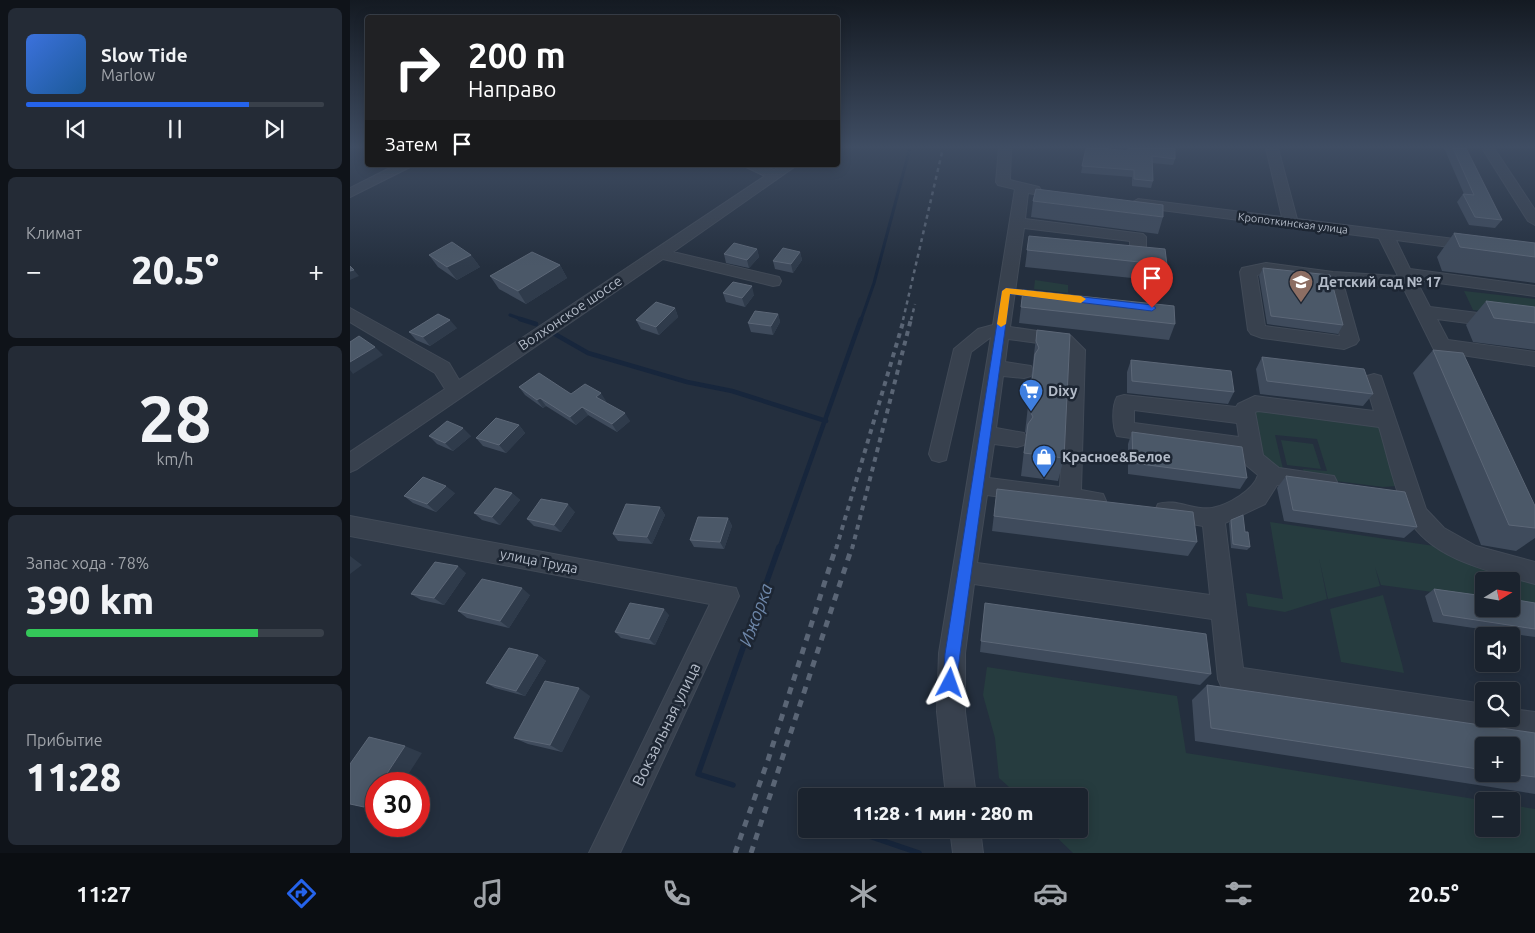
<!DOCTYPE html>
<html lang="ru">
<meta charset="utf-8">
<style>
:root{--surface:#1b232e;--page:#242b36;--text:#f1f3f6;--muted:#a0a4aa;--line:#39404a;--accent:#2563eb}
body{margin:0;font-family:Ubuntu,sans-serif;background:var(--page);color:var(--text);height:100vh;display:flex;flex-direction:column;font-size:19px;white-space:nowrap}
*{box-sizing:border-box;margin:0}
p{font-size:16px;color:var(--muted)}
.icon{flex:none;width:28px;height:28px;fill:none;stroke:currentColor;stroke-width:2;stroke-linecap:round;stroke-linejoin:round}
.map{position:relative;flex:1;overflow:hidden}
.details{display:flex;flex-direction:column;gap:8px;padding:8px;background:#0f1319;width:350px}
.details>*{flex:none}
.guide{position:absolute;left:15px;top:15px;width:475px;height:152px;border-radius:5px;box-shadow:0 2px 12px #0003,0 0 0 1px var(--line);background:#202124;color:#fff;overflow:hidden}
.needle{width:32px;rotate:79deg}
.tools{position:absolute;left:1125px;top:572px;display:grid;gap:10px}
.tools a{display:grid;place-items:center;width:45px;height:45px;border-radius:5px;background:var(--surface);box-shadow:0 2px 12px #0003,0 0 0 1px var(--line);font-size:25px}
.speed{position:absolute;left:15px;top:772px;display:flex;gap:10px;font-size:25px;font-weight:700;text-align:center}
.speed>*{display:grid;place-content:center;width:65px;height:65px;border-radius:50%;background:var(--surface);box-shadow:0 2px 12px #0003,0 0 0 1px var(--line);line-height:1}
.speed .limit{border:8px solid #d22;background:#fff;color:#111}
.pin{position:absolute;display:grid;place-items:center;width:42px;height:42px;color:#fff;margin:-51px -21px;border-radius:50% 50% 50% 0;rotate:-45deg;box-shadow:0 0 5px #0007}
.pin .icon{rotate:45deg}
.me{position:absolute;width:55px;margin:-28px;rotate:4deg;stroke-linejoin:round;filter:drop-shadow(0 0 4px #0008)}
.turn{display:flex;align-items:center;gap:18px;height:105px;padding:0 20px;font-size:22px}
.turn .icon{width:65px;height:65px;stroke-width:2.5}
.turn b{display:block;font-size:35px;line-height:42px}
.then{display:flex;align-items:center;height:48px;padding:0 20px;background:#0003;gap:10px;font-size:19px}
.big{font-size:38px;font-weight:800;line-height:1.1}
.details .widget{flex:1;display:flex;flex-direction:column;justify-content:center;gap:8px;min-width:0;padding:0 18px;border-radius:8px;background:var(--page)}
.details .dial{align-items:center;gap:0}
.dial b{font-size:65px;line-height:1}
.song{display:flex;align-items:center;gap:15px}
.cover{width:60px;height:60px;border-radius:8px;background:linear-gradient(135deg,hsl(220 70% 55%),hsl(210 70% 35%))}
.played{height:5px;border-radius:2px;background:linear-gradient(90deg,var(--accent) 75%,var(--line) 75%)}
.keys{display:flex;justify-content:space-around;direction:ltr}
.heat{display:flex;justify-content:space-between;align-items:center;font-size:28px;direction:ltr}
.charge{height:8px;border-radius:4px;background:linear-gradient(90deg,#34c759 78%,var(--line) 0)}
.trip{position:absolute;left:448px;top:788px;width:290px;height:50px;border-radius:5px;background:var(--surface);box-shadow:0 2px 12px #0003,0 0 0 1px var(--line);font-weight:800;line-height:50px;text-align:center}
.tabs{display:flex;height:80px;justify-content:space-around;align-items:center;background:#0b0e12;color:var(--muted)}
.tabs .icon{width:35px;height:35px}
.tabs .on{color:var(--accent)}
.tabs b{font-size:22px;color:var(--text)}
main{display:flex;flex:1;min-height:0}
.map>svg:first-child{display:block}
.green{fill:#263c3f}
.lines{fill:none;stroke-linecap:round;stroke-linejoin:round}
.stream-far2{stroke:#17263c;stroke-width:3}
.stream-far1{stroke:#17263c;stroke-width:4.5}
.stream{stroke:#17263c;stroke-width:5.5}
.minor-casing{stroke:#414a57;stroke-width:2}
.minor{fill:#38414e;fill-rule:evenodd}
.rail-far2{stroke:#5a6575;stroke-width:2.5;stroke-dasharray:4 4;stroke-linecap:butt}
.rail-far1{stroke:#5a6575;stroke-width:4;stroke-dasharray:5 5;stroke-linecap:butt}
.rail{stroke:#5a6575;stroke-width:5;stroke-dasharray:7 7;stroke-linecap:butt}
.wall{fill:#3f4b5c;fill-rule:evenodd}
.shaded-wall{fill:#2f3b4b}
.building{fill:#4b5868;stroke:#5c6777}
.route{fill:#2563eb;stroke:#184099}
.slow{fill:#f59e0b}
.labels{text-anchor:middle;stroke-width:5;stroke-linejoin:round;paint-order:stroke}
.far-street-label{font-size:11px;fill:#b4bcc9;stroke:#1d2633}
.poi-label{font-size:14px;font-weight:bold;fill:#b4bcc9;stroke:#1d2633;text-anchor:start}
.street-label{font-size:14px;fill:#b4bcc9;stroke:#1d2633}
.near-street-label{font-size:16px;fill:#b4bcc9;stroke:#1d2633}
.near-water-label{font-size:18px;font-style:italic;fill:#6d86a8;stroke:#1d2633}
</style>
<main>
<section class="details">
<div class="widget">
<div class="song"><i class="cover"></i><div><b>Slow Tide</b><p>Marlow</p></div></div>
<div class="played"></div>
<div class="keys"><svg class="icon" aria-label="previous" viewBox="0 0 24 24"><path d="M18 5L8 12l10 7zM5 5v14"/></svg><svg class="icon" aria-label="pause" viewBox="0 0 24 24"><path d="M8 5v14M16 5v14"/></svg><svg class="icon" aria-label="next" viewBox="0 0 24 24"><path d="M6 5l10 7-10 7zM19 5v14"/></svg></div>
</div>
<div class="widget"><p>Климат</p>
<div class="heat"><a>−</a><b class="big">20.5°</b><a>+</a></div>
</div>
<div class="widget dial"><b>28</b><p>km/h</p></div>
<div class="widget"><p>Запас хода · 78%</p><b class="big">390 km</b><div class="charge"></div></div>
<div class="widget"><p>Прибытие</p><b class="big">11:28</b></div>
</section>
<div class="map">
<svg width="1185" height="853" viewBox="0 0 1185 853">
<rect width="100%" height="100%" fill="#242f3e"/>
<path class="green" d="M685,280L718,285V293L684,289Z
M1114,291L1185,299V317L1123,310Z
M905,410L1030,424L1047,486L1033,487L955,477L953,469L977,471L967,439L925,435L934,473L912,461L902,414Z
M931,440L963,444L971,469L937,465Z
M920,522L1091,547L1185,580V605L1161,602V581H1134V599L1031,585L1025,567L1030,586L978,599L969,558L977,599L935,612L898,606L896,593L933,599Z
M1033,595L1052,664L1054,673L991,662L980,609Z
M637,667L827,696L836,753L1137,801H1134V829H1161V805L1185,809V853H723L698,829H729V796H669L649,778L645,738L633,695Z"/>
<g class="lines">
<path class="stream-far2" d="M160,315L174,320
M511,320L524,283L560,148"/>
<path class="stream-far1" d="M170,319L186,324
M203,333L238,353L337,382L382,391L476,421
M429,549L511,319"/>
<path class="stream" d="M383,785L348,774L429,547
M506,829L516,835L569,853"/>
<defs>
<path id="minor" d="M649,148H661L660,180L689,187L691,190L684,194L678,193L675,219L793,234L796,237V253C790,261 766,258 760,251L768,246L780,247V241L674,228L660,327L721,336L735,350L731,490L753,494L756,501L753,508L745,510L637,495L627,563L860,595L853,526L808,518L805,511L808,504C826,498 844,511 862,508C878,505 904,490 908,475L896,465L892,454L767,436C762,426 762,406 767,397L774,395L886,407L888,404L905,396L1024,411L1015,381L1017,376L1024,374L1031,376L1076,509L1094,528L1126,546L1185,562V584C1143,572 1081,560 1058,518C1046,496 1037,453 1029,427L908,411L905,412L913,455L929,468L984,476L987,482L984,488L976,491L927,485L915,504L875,523L893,668L1134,704V719H1161V709L1185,712V740L881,692L872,688L868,679L862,619L624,584L615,653V712L626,796H596L587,712L589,653L641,337L621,352L596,460L589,462L582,460L579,454L604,349L628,329L643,325L665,189L648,185L646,182ZM658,339L710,346L717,352L710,487L639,478L644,444L667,447L674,445L677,439L674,433L646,428L653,376L674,378L681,376L683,371L681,366L655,362ZM784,410L887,423L889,437L784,423Z
M916,148H928L947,219L1128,242L1131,245L1123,250L1046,240L1060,269L1185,286V296L1066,280L1080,307L1185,320V332L1087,319L1098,340L1185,352V366L1105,354L1115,375L1113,380L1106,382L1099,380L1053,287L993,283L1009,340L1006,344L994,349L912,338L901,334L898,330L890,272L892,268L916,263L983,272L1048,276L1029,238L788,207L781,203L788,199L932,217ZM916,273L976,281L990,336L915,326L907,275Z
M1132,148H1144L1185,210V225L1178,221Z
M46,165H64L0,197V188Z
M392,165H411L424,170L431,165H447L323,252L429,277L431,281L429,285L423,286L313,259L7,469L0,472V452L95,389L85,373L0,322V308L99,363L109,380L415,176Z
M0,516L386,588L389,596L270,853H239L360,604L0,536Z
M600,829H630L633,853H603Z"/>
</defs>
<use href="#minor" class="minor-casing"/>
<use href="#minor" class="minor"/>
<path class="rail-far2" d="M553,320L593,148
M561,320L565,304"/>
<path class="rail-far1" d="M486,549L554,319
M502,549L561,319"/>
<path class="rail" d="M385,853L418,760L486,547
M401,853L502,547"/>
</g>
<path class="wall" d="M673,148H688V149Z
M736,148L777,151V148H825V159L823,165L802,163L803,181L801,188L782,186V177L731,173Z
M1094,148H1116L1152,220L1145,228L1119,225L1107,202L1113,194H1114Z
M683,201L813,217L808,234L681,217Z
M1104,233L1185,243V283L1092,271L1087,257Z
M679,236L817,265L811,281L675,267Z
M407,249L409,257L399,268L376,263L374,254Z
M450,252L452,260L443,273L425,269L423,261Z
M79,255H121L130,267L107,280L88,267Z
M210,265L217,278L176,304L149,289L140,276Z
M913,268L993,325L988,334L917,324L909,276Z
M673,290L825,324L819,340L669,323Z
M373,293L404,295L395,307L376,302Z
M1136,301L1185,307V350L1123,342L1116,325Z
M325,308L328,317L309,335L291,329L286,320Z
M428,314L430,322L423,335L401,332L398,323Z
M107,328L80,346L66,340L59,332Z
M687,330L714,458L708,481L671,476L676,433L675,432L684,354Z
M1083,350L1185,506V538L1166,551L1131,545L1063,373Z
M912,357L1023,394L1013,406L910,394L906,369Z
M781,360L884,392L878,404L777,393V372Z
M169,387L221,394L256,401L255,402L280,421L267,432L238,415L226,425L196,406L193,408L175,395Z
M169,425L175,433L156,453L133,446L126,438Z
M782,432L897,478L890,489L778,474V444Z
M79,436H121L103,451L87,444Z
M936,476L1067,527L1054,538L934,521L927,488Z
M647,489L847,542L838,556L642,531Z
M105,493L86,512L63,503L54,496Z
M162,493L170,500L150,525L132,520L124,513Z
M310,507L315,515L302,544L268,541L263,534Z
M225,512L211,532L184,526L177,519Z
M378,518L382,526L374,549L344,547L340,540Z
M881,520L895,532L900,547L897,550L881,548L879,523Z
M116,573L94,605L71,600L61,594Z
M1084,589L1185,603V637L1083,622L1075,596Z
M180,595L159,628L117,618L108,611Z
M635,603L861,674L850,685L630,652Z
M319,615L305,645L271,638L265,632Z
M188,655L196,661L175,696L145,688L136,683Z
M857,685L1185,733V794L845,741L842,700ZM1134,746L1161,774H1134Z
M240,696L212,752L178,744L164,738Z"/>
<path class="shaded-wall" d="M407,249L409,257L399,268L397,260Z
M450,252L452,260L443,273L441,264Z
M121,255L130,267L107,280L97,267Z
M210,265L217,278L176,304L168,291Z
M4,270L9,276L0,280V271Z
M402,286L404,295L395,307L392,298Z
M325,308L328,317L309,335L306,327Z
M428,314L430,322L423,335L421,326Z
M100,320L107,328L80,346L73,337Z
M25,347L33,355L3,374L0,370V362Z
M251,393L256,401L251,405L246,397Z
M190,398L196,406L193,408L187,400Z
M232,407L238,415L226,425L220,417Z
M275,413L280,421L267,432L262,424Z
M169,425L175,433L156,453L149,445Z
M113,428L121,436L103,451L95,443Z
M96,486L105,493L86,512L77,504Z
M162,493L170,500L150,525L142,517Z
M218,504L225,512L211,532L204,525Z
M310,507L315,515L302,544L297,537Z
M378,518L382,526L374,549L370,542Z
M0,556L12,565L0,574Z
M108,566L116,573L94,605L84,598Z
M172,588L180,595L159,628L150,621Z
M314,609L319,615L305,645L299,639Z
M188,655L196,661L175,696L166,691Z
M229,688L240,696L212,752L200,745Z
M55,746L72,753L52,784H30Z
M26,789V810L14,807Z"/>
<path class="building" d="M736,148H750L779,151V148H825V159L802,156L803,181L784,179V170L732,166Z
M1103,148H1116L1152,220L1125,217L1113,194L1124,195Z
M686,189L813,205V217L683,201Z
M1104,233L1185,243V257L1110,247Z
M679,236L815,249L817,265L677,250Z
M102,242L121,255L97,267L79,255Z
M384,243L407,249L397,260L374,254Z
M433,248L450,252L441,264L423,261Z
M182,252L210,265L168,291L140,276Z
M0,266L4,270L0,271Z
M913,268L980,275L993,325L921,316Z
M383,282L402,286L392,298L373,293Z
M673,290L824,306L825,324L671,307Z
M1136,301L1185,307V323L1144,318Z
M306,302L325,308L306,327L286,320Z
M405,311L428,314L421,326L398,323Z
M88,314L100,320L73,337L59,332Z
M687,330L720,334L714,458L674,453L678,424L683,417L679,409L685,354L689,348L686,341Z
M9,336L25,347L0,362V342Z
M1083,350L1113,353L1185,506V528L1159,525Z
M912,357L1014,369L1023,394L917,381Z
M781,360L881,371L884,392L782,381Z
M189,373L221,394L235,384L251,393L246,397L275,413L262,424L232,407L220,417L190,398L187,400L169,387Z
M146,418L169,425L149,445L126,438Z
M97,421L113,428L95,443L79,436Z
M782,432L892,447L897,478L783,463Z
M936,476L1055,492L1067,527L943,510Z
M73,477L96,486L77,504L54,496Z
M145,488L162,493L142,517L124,513Z
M647,489L843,512L847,542L644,516Z
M191,499L218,504L204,525L177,519Z
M276,504L310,507L297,537L263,534Z
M893,515L895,532H898L900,547L883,544L881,520Z
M348,517L378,518L370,542L340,540Z
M85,562L108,566L84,598L61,594Z
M132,579L172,588L150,621L108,611Z
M1084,589L1134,596V609H1161V599L1185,603V629L1093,615Z
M280,603L314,609L299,639L265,632Z
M635,603L856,634L861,674L631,641Z
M159,648L188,655L166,691L136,683Z
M195,681L229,688L200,745L164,738Z
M857,685L1185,733V777L1161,774V746H1134V770L861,728Z
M19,737L55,746L30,784H26V789L14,807L0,804V764Z"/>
<linearGradient id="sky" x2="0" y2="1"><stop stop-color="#141a22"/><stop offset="0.55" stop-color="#3f4d63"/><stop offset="1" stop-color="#3f4d63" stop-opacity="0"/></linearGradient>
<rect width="1185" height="267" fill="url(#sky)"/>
<path class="route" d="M656,288L802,305L806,308L802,311L660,294L610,654L606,688L600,690L595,688L593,683L595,654L652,291Z"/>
<path class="slow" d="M656,288L731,296L736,299L731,303L660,294L656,324L651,327L647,324L652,291Z"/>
<defs>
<symbol id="school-pin" viewBox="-11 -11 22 30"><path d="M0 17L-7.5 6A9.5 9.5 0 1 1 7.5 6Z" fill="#8d6e63" stroke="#1d2633"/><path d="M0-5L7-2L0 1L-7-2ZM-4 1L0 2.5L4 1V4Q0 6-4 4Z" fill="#fff"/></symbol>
<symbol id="supermarket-pin" viewBox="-11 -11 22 30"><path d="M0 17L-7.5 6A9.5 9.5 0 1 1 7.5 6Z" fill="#3f7fe0" stroke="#1d2633"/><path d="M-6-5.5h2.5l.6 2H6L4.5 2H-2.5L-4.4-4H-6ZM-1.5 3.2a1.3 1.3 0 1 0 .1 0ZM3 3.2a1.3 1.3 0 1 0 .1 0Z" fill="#fff"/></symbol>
<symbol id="shop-pin" viewBox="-11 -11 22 30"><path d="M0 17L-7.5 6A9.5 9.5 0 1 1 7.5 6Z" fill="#3f7fe0" stroke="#1d2633"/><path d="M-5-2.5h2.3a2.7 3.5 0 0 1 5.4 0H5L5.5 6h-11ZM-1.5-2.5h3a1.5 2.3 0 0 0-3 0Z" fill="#fff"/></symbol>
</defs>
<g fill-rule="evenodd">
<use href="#school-pin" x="937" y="268" width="28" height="38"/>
<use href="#supermarket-pin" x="667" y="377" width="28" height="38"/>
<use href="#shop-pin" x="680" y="443" width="28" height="38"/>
</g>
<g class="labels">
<g class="far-street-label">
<text transform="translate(943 223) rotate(7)" y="4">Кропоткинская улица</text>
</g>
<g class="poi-label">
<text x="968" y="287">Детский сад № 17</text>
<text x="698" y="396">Dixy</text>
<text x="712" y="462">Красное&amp;Белое</text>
</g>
<g class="street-label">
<text transform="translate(220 313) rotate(-34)" y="5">Волхонское шоссе</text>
<text transform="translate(189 561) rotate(11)" y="5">улица Труда</text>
</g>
<g class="near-street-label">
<text transform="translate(316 724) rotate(-64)" y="6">Вокзальная улица</text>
</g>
<g class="near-water-label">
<text transform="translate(406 615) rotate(-70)" y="6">Ижорка</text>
</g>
</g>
</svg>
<div class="tools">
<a><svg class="needle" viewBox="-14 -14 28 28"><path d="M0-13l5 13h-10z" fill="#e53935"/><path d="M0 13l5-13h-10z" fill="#a0a4aa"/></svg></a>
<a><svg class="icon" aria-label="sound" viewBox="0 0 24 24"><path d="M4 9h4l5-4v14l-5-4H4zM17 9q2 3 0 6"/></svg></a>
<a><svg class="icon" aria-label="search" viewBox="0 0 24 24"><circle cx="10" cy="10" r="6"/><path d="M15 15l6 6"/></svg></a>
<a>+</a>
<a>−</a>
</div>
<div class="speed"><div class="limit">30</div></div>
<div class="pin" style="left:802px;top:308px;background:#d93025"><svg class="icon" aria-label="arrive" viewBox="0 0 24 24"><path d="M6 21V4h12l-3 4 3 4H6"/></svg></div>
<svg class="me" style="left:600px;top:683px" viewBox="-20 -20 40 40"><path d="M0-17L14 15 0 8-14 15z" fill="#2563eb" stroke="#fff" stroke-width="4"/></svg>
<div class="trip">11:28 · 1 мин · 280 m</div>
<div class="guide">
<div class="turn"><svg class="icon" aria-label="right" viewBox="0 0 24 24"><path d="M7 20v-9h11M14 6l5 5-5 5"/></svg><div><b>200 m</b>Направо</div></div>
<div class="then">Затем<svg class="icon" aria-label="arrive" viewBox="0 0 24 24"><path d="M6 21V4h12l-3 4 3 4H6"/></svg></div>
</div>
</div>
</main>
<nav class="tabs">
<b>11:27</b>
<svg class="icon on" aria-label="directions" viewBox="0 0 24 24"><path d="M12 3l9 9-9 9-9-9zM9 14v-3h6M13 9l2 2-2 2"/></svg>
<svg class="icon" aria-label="music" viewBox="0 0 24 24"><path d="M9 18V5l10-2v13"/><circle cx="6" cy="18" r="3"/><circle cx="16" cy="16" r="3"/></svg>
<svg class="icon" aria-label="phone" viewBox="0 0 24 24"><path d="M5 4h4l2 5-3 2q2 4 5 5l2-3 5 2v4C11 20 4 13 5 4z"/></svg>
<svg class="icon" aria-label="climate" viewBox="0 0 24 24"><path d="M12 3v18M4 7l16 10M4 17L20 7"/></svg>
<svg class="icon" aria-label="car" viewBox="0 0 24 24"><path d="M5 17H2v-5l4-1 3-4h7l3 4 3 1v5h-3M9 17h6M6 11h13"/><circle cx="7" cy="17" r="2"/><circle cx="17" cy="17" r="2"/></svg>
<svg class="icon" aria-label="filters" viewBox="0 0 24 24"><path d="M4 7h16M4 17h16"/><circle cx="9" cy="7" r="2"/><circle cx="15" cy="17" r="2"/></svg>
<b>20.5°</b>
</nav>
